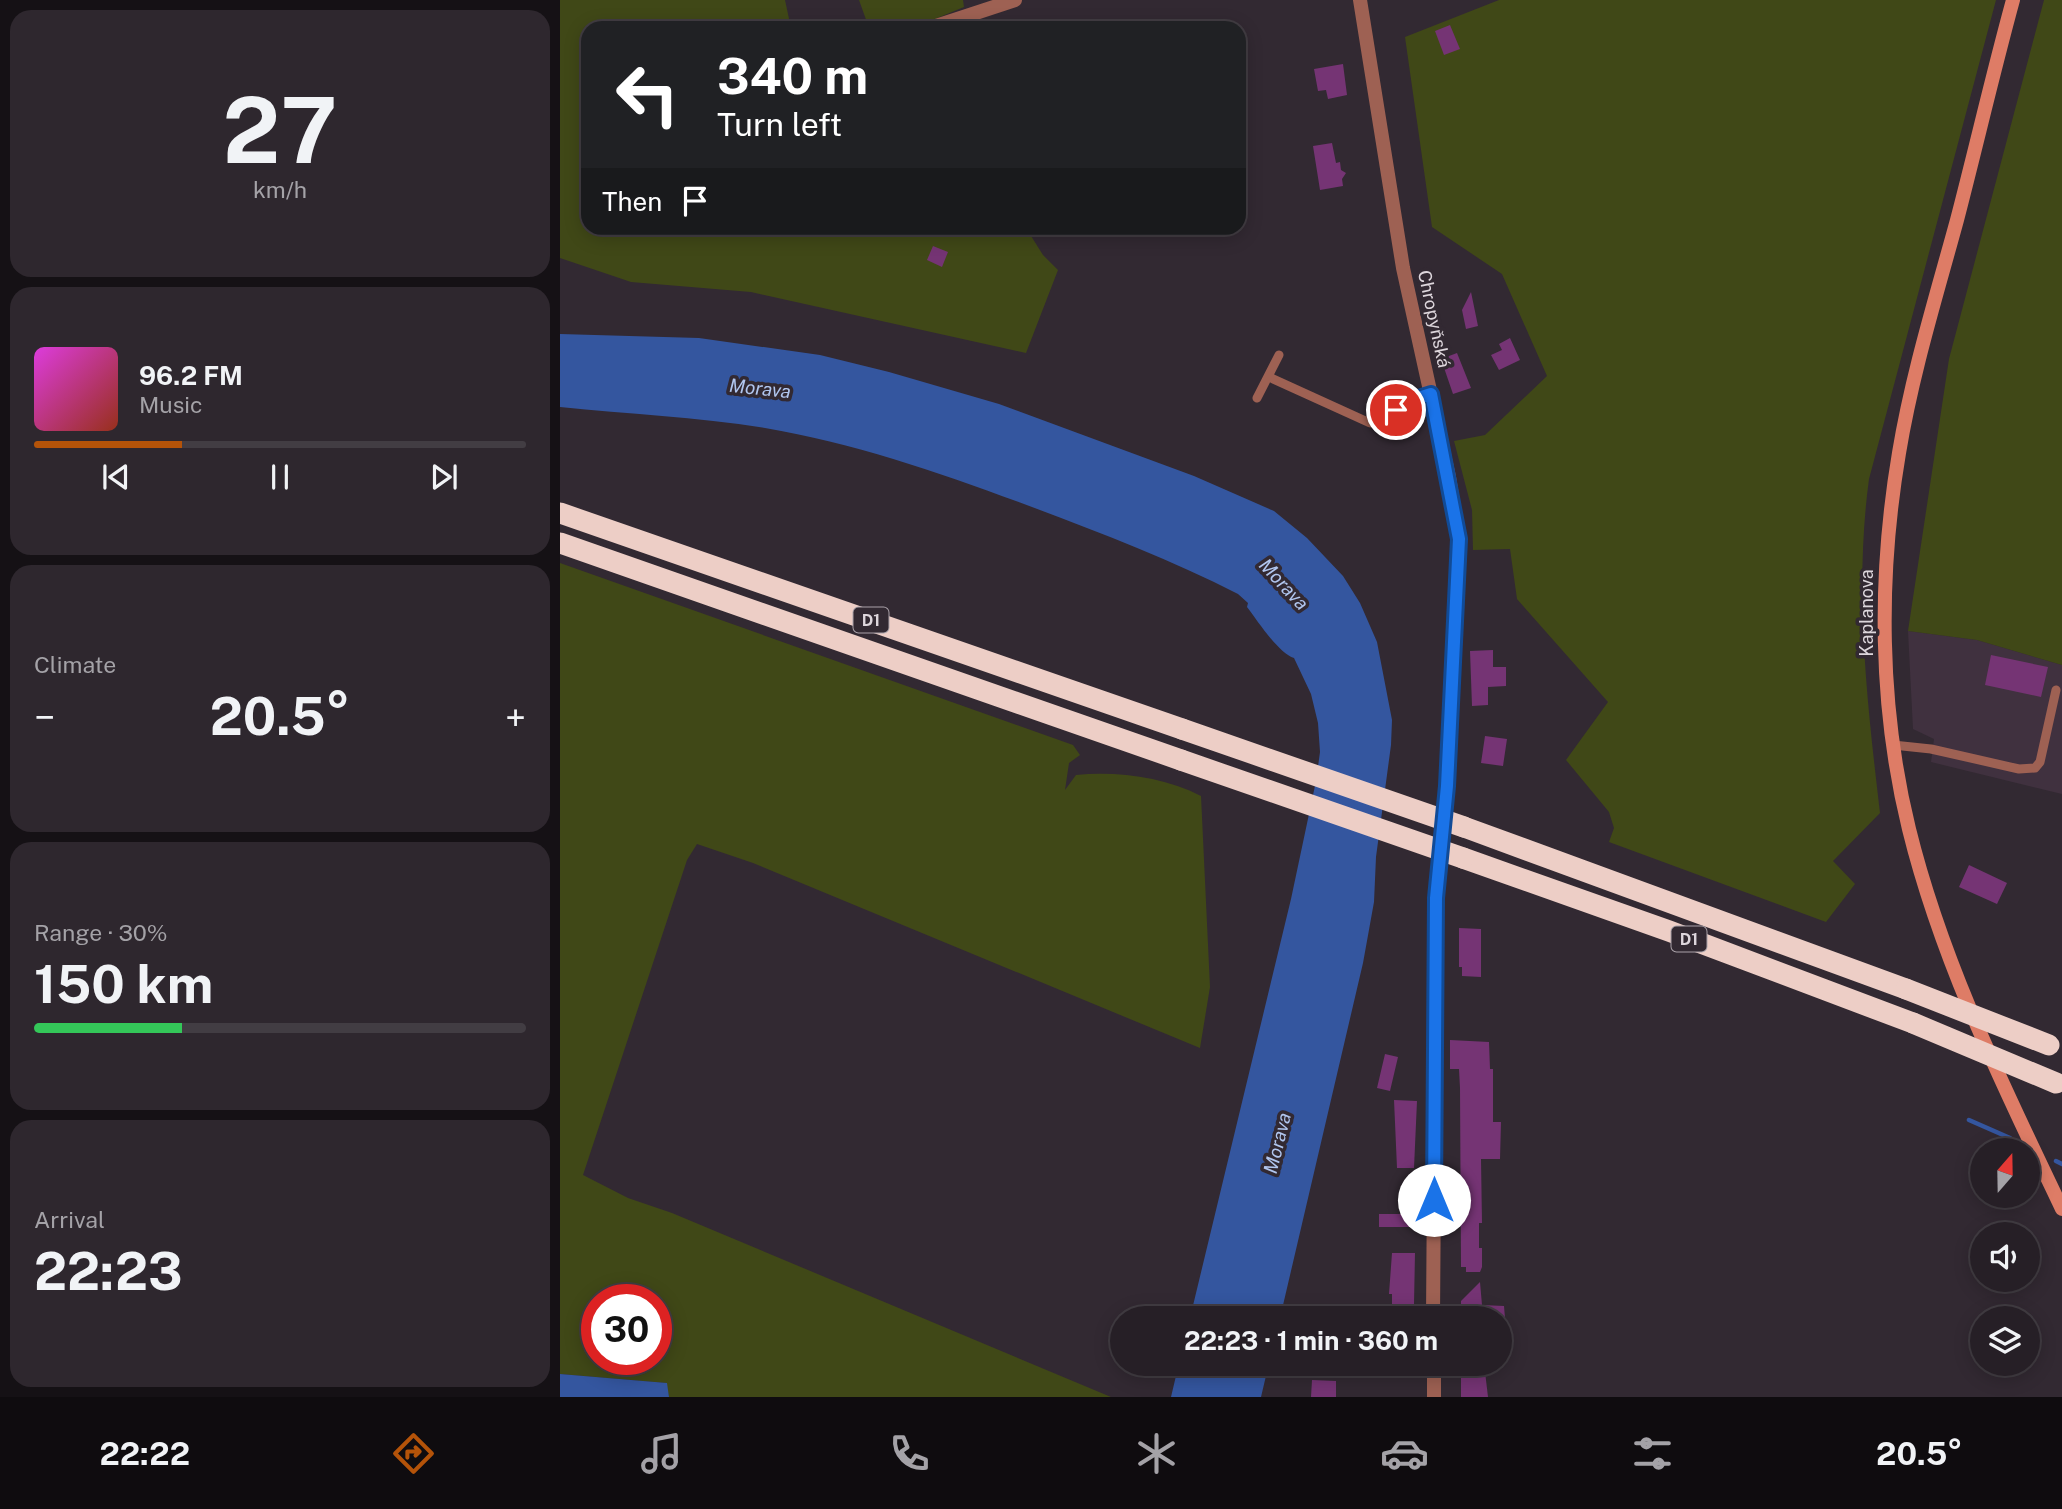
<!DOCTYPE html>
<meta charset="utf-8">
<style>
:root{--surface:#261f26;--page:#2e272e;--text:#f1f3f6;--muted:#a4a2a7;--line:#423d43;--accent:#b45309}
body{margin:0;font-family:"Public Sans",sans-serif;background:var(--page);color:var(--text);height:100vh;display:flex;flex-direction:column;font-size:26px;white-space:nowrap}
*{box-sizing:border-box;margin:0}
p{font-size:23px;color:var(--muted)}
.icon{flex:none;width:38px;height:38px;fill:none;stroke:currentColor;stroke-width:2;stroke-linecap:round;stroke-linejoin:round}
.map{position:relative;flex:1;overflow:hidden}
.panel{display:flex;flex-direction:column;gap:10px;padding:10px;background:#151115;width:560px}
.panel>*{flex:none}
.hud{position:absolute;left:21px;top:21px;width:665px;height:214px;border-radius:21px;box-shadow:0 4px 18px #0003,0 0 0 2px var(--line);background:#202124;color:#fff;overflow:hidden}
.needle{width:46px;rotate:20deg}
.tools{position:absolute;left:1410px;top:1138px;display:grid;gap:14px}
.tools a{display:grid;place-items:center;width:70px;height:70px;border-radius:50%;background:var(--surface);box-shadow:0 4px 18px #0003,0 0 0 2px var(--line);font-size:35px}
.speed{position:absolute;left:21px;top:1284px;display:flex;gap:14px;font-size:35px;font-weight:700;text-align:center}
.speed>*{display:grid;place-content:center;width:91px;height:91px;border-radius:50%;background:var(--surface);box-shadow:0 4px 18px #0003,0 0 0 2px var(--line);line-height:1}
.speed .limit{border:10px solid #d22;background:#fff;color:#111}
.pin{position:absolute;display:grid;place-items:center;width:60px;height:60px;color:#fff;margin:-30px;border:4px solid #fff;border-radius:50%;box-shadow:0 2px 7px #0007}
.me{position:absolute;width:77px;margin:-38px;rotate:0deg;stroke-linejoin:round;filter:drop-shadow(0 0 5px #0008)}
.turn{display:flex;align-items:center;gap:24px;height:147px;padding:0 21px;font-size:32px}
.turn .icon{width:91px;height:91px;stroke-width:2.5}
.turn b{display:block;font-size:49px;line-height:60px}
.then{display:flex;align-items:center;height:66px;padding:0 21px;background:#0003;gap:14px;font-size:26px}
.big{font-size:52px;font-weight:700;line-height:1.1}
.panel .card{flex:1;display:flex;flex-direction:column;justify-content:center;gap:10px;min-width:0;padding:0 24px;border-radius:21px;background:var(--page)}
.panel .dial{align-items:center;gap:0}
.dial b{font-size:91px;line-height:1}
.song{display:flex;align-items:center;gap:21px}
.cover{width:84px;height:84px;border-radius:10px;background:linear-gradient(135deg,hsl(300 70% 55%),hsl(10 70% 35%))}
.played{height:7px;border-radius:4px;background:linear-gradient(90deg,var(--accent) 30%,var(--line) 30%)}
.keys{display:flex;justify-content:space-around;direction:ltr}
.heat{display:flex;justify-content:space-between;align-items:center;font-size:38px;direction:ltr}
.charge{height:10px;border-radius:5px;background:linear-gradient(90deg,#34c759 30%,var(--line) 0)}
.trip{position:absolute;left:550px;top:1306px;width:402px;height:70px;border-radius:35px;background:var(--surface);box-shadow:0 4px 18px #0003,0 0 0 2px var(--line);font-weight:700;line-height:70px;text-align:center}
.menu{display:flex;height:112px;justify-content:space-around;align-items:center;background:#0f0c0f;color:var(--muted)}
.menu .icon{width:49px;height:49px}
.menu .active{color:var(--accent)}
.menu b{font-size:32px;color:var(--text)}
main{display:flex;flex:1;min-height:0}
.map>svg:first-child{display:block}
.built{fill:#40313f}
.green{fill:#404817;fill-rule:evenodd}
.water{fill:#34569f}
.lines{fill:none;stroke-linecap:round;stroke-linejoin:round}
.stream{stroke:#34569f;stroke-width:4.5}
.building{fill:#753474}
.service{stroke:#9e6153;stroke-width:9}
.minor{stroke:#9e6153;stroke-width:14}
.secondary{stroke:#de7c66;stroke-width:14}
.motorway{stroke:#edcec6;stroke-width:21}
.motorway-bridge{stroke:#edcec6;stroke-width:21}
.route-casing{stroke:#114b97;stroke-width:18}
.route{stroke:#1a73e8;stroke-width:12}
.labels{text-anchor:middle;stroke-width:7;stroke-linejoin:round;paint-order:stroke}
.shield{fill:#322932;stroke:#aaa2a9;stroke-width:2}
.shield-label{font-size:16px;font-weight:bold;fill:#ddd6dc}
.street-label{font-size:18px;fill:#ddd6dc;stroke:#322932}
.water-label{font-size:19px;font-style:italic;fill:#b1c6ef;stroke:#322932}
</style>
<main>
<section class="panel">
<div class="card dial"><b>27</b><p>km/h</p></div>
<div class="card">
<div class="song"><i class="cover"></i><div><b>96.2 FM</b><p>Music</p></div></div>
<div class="played"></div>
<div class="keys"><svg class="icon" aria-label="previous" viewBox="0 0 24 24"><path d="M18 5L8 12l10 7zM5 5v14"/></svg><svg class="icon" aria-label="pause" viewBox="0 0 24 24"><path d="M8 5v14M16 5v14"/></svg><svg class="icon" aria-label="next" viewBox="0 0 24 24"><path d="M6 5l10 7-10 7zM19 5v14"/></svg></div>
</div>
<div class="card"><p>Climate</p>
<div class="heat"><a>−</a><b class="big">20.5°</b><a>+</a></div>
</div>
<div class="card"><p>Range · 30%</p><b class="big">150 km</b><div class="charge"></div></div>
<div class="card"><p>Arrival</p><b class="big">22:23</b></div>
</section>
<div class="map">
<svg width="1502" height="1397" viewBox="0 0 1502 1397">
<rect width="100%" height="100%" fill="#322932"/>
<path class="built" d="M1348,631L1417,640L1502,665V794L1371,762L1374,739L1353,729Z"/>
<path class="green" d="M0,0H225L231,28H28V228H466L483,255L498,270L466,353L191,292L71,282L0,258Z
M299,0H403L404,7L353,28H309Z
M939,0H1436L1309,479C1294,590 1307,702 1320,813L1273,861L1295,884L1266,922L1049,842L1054,828L1049,812L1006,760L1048,702L957,599L950,549L913,550L912,510L894,441L925,435L987,376L942,274L872,227L845,37Z
M1484,0H1502V665L1417,640L1348,631L1389,359Z
M0,563L513,745L520,755L509,763L505,790L516,775C557,771 604,777 641,796L650,987L640,1048L193,863L137,844L127,860L23,1175L68,1198L112,1213L551,1397H109L106,1383L0,1374ZM37,1300H96V1360H37Z"/>
<path class="water" d="M0,334L139,338L260,355L329,372L439,404L634,476L714,511L747,538L783,576L800,603L817,642L832,720L831,745L816,857L814,902L803,963L720,1318H630L731,899L756,781L760,752L758,723L751,694L734,658C719,654 697,620 687,607L688,603L678,594C610,559 536,531 464,504C380,473 294,443 205,428C137,417 68,414 0,407Z
M619,1363H709L701,1397H611Z
M0,1374L107,1383L109,1397H0Z"/>
<g class="lines">
<path class="stream" d="M1409,1120L1450,1138
M1496,1161L1502,1164"/>
</g>
<path class="building" d="M890,25L900,49L884,55L875,31Z
M783,64L787,95L768,99L766,90L758,91L754,69Z
M772,143L776,163L780,162L781,170L786,173L782,179L783,186L760,190L753,146Z
M373,246L388,252L382,267L367,260Z
M911,292L918,326L906,329L902,310Z
M950,338L960,360L939,370L931,355L942,350L939,344Z
M897,353L911,388L893,394L881,359Z
M933,650V667H946V686L928,687V705L912,706L910,651Z
M1431,655L1488,667L1481,697L1425,685Z
M925,736L947,739L943,766L921,763Z
M1409,865L1447,883L1437,904L1399,887Z
M899,928L921,929V977L902,976V967H899Z
M890,1040L929,1042L930,1069H933V1122H941L940,1159H921L922,1223H919V1248H922V1267L920,1272H906V1267H901L900,1088L899,1069H890Z
M825,1054L838,1057L830,1091L817,1088Z
M834,1100L857,1101L854,1168H837Z
M819,1214H854L855,1227H819Z
M832,1253H855L854,1304H832V1294H829Z
M920,1282L922,1305L944,1306L945,1318H901V1301Z
M901,1363H924L928,1397H901Z
M752,1380L776,1381V1397H751Z"/>
<g class="lines">
<path class="service" d="M709,377L810,423L822,420L849,401L871,394
M697,398L719,355
M1333,745L1371,749L1459,769L1475,768L1480,762L1496,690"/>
<path class="minor" d="M800,0L843,268L889,477L899,539L888,786L876,898L873,1318
M370,28L455,0
M874,1363V1397"/>
<path class="secondary" d="M1453,0C1433,73 1416,147 1397,220C1376,297 1352,374 1339,453C1318,577 1319,707 1349,829C1382,963 1443,1085 1502,1209"/>
<path class="motorway" d="M0,513L622,729
M0,543L621,760
M904,827L1346,989
M903,858L1109,931L1353,1023"/>
<path class="motorway-bridge" d="M622,729L904,827
M621,760L903,858
M1346,989L1489,1045
M1353,1023L1496,1083"/>
</g>
<g class="lines">
<defs>
<path id="route" d="M836,410L849,401L871,394L899,539L887,786L876,898L874,1200"/>
</defs>
<use href="#route" class="route-casing"/>
<use href="#route" class="route"/>
</g>
<g class="labels">
<g class="shield">
<rect x="293.5" y="607.5" width="35" height="25" rx="5"/>
<rect x="1111.5" y="926.5" width="35" height="25" rx="5"/>
</g>
<g class="shield-label">
<text x="311" y="626">D1</text>
<text x="1129" y="945">D1</text>
</g>
<g class="street-label">
<text transform="translate(874 319) rotate(78)" y="6">Chropyňská</text>
<text transform="translate(1307 613) rotate(-90)" y="6">Kaplanova</text>
</g>
<g class="water-label">
<text transform="translate(200 388) rotate(6)" y="7">Morava</text>
<text transform="translate(724 584) rotate(47)" y="7">Morava</text>
<text transform="translate(717 1143) rotate(-76)" y="7">Morava</text>
</g>
</g>
</svg>
<div class="tools">
<a><svg class="needle" viewBox="-14 -14 28 28"><path d="M0-13l5 13h-10z" fill="#e53935"/><path d="M0 13l5-13h-10z" fill="#a4a2a7"/></svg></a>
<a><svg class="icon" aria-label="sound" viewBox="0 0 24 24"><path d="M4 9h4l5-4v14l-5-4H4zM17 9q2 3 0 6"/></svg></a>
<a><svg class="icon" aria-label="layers" viewBox="0 0 24 24"><path d="M12 4l9 5-9 5-9-5zM3 14l9 5 9-5"/></svg></a>
</div>
<div class="speed"><div class="limit">30</div></div>
<div class="pin" style="left:836px;top:410px;background:#d93025"><svg class="icon" aria-label="arrive" viewBox="0 0 24 24"><path d="M6 21V4h12l-3 4 3 4H6"/></svg></div>
<svg class="me" style="left:874px;top:1200px" viewBox="-20 -20 40 40"><circle r="19" fill="#fff"/><path d="M0-13L10 11 0 6-10 11z" fill="#1a73e8"/></svg>
<div class="trip">22:23 · 1 min · 360 m</div>
<div class="hud">
<div class="turn"><svg class="icon" aria-label="left" viewBox="0 0 24 24"><path d="M17 20v-9H6M10 6l-5 5 5 5"/></svg><div><b>340 m</b>Turn left</div></div>
<div class="then">Then<svg class="icon" aria-label="arrive" viewBox="0 0 24 24"><path d="M6 21V4h12l-3 4 3 4H6"/></svg></div>
</div>
</div>
</main>
<nav class="menu">
<b>22:22</b>
<svg class="icon active" aria-label="directions" viewBox="0 0 24 24"><path d="M12 3l9 9-9 9-9-9zM9 14v-3h6M13 9l2 2-2 2"/></svg>
<svg class="icon" aria-label="music" viewBox="0 0 24 24"><path d="M9 18V5l10-2v13"/><circle cx="6" cy="18" r="3"/><circle cx="16" cy="16" r="3"/></svg>
<svg class="icon" aria-label="phone" viewBox="0 0 24 24"><path d="M5 4h4l2 5-3 2q2 4 5 5l2-3 5 2v4C11 20 4 13 5 4z"/></svg>
<svg class="icon" aria-label="climate" viewBox="0 0 24 24"><path d="M12 3v18M4 7l16 10M4 17L20 7"/></svg>
<svg class="icon" aria-label="car" viewBox="0 0 24 24"><path d="M5 17H2v-5l4-1 3-4h7l3 4 3 1v5h-3M9 17h6M6 11h13"/><circle cx="7" cy="17" r="2"/><circle cx="17" cy="17" r="2"/></svg>
<svg class="icon" aria-label="filters" viewBox="0 0 24 24"><path d="M4 7h16M4 17h16"/><circle cx="9" cy="7" r="2"/><circle cx="15" cy="17" r="2"/></svg>
<b>20.5°</b>
</nav>
